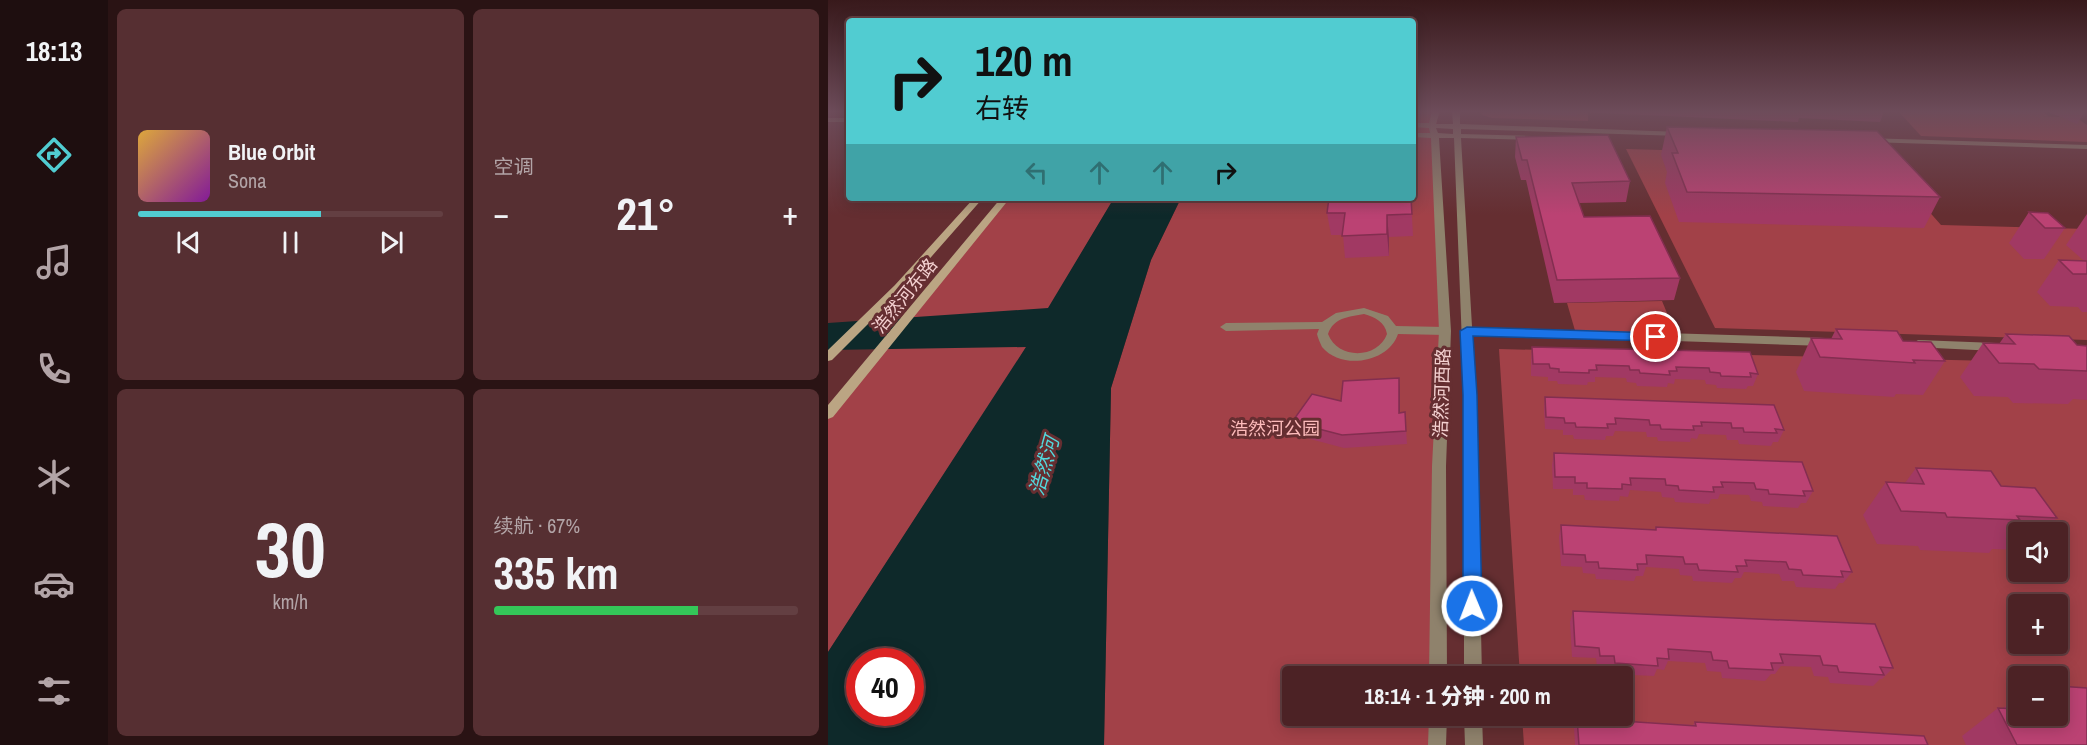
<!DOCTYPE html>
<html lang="zh">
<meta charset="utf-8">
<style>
:root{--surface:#4c2225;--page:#562f32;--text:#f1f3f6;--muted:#b2a4a7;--line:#633f42;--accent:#51ccd1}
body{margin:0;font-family:"Archivo Narrow","Noto Sans SC",sans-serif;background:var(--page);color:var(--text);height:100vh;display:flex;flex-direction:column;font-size:22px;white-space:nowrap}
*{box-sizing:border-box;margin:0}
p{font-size:20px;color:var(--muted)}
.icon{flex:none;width:33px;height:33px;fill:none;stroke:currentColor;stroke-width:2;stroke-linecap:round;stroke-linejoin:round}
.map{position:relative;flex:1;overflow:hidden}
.sheet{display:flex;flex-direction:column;gap:9px;padding:9px;background:#2a1314;width:720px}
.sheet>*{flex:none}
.banner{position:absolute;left:18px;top:18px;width:570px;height:183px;border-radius:6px;box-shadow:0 3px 15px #0003,0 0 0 2px var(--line);background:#51ccd1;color:#111;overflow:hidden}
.buttons{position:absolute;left:1180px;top:522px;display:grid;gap:12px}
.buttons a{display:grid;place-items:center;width:60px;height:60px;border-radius:6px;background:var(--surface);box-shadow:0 3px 15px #0003,0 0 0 2px var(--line);font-size:30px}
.speed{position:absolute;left:18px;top:648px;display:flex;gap:12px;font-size:30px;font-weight:700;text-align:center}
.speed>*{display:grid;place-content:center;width:78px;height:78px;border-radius:50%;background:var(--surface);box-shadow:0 3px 15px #0003,0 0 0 2px var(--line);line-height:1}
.speed .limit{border:9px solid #d22;background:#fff;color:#111}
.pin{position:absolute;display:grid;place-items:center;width:51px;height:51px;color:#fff;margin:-26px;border:3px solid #fff;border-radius:50%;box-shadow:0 2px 6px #0007}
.me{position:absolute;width:66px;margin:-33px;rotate:359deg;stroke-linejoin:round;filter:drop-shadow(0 0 4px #0008)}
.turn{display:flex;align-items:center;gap:21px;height:126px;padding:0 30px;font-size:27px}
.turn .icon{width:78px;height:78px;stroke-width:2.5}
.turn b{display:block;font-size:42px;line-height:51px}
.lanes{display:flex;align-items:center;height:57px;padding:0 30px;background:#0003;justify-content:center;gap:30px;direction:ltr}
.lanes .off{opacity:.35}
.big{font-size:45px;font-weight:800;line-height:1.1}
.sheet .card{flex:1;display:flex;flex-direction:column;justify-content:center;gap:9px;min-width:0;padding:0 21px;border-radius:9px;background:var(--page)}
.sheet .dial{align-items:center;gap:0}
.dial b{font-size:78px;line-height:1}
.song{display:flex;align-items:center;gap:18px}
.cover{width:72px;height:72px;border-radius:9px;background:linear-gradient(135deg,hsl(40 70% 55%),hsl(290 70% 35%))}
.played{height:6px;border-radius:3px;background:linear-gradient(90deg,var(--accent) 60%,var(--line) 60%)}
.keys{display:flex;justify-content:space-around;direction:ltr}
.heat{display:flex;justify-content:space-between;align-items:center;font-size:33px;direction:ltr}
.charge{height:9px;border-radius:4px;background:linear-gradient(90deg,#34c759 67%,var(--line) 0)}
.sheet .tiles{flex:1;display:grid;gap:9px;grid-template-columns:repeat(2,1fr)}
.trip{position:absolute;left:454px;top:666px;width:351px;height:60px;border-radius:6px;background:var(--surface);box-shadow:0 3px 15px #0003,0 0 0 2px var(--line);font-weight:800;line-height:60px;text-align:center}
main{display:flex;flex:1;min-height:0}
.tab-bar{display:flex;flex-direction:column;width:108px;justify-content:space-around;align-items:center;background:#1e0e0f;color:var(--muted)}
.tab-bar .icon{width:42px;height:42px}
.tab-bar .on{color:var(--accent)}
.tab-bar b{font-size:27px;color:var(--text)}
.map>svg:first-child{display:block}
.green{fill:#a24148;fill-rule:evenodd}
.water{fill:#0e292a;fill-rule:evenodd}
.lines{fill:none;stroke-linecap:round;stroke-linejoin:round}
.pedestrian{fill:#8f826c;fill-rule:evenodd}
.minor{fill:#8f826c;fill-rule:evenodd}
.tertiary{fill:#8f826c;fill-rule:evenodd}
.secondary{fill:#bba583;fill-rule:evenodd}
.wall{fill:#a13963}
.shaded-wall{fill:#832e50}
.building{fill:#bb4273;stroke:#832e50;stroke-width:1.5}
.route{fill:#1a73e8;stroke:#114b97;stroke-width:1.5}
.labels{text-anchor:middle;stroke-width:6;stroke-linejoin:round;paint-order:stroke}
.street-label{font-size:18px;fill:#f4d1d1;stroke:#652e31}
.park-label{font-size:18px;fill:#fdbbbb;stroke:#652e31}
.water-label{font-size:20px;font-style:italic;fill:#52d9de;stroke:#652e31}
</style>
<main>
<nav class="tab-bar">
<b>18:13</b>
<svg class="icon on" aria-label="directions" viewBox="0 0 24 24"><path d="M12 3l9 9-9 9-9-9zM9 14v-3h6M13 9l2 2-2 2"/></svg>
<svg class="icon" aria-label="music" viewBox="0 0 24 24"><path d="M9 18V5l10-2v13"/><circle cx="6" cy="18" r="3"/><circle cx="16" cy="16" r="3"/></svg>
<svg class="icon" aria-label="phone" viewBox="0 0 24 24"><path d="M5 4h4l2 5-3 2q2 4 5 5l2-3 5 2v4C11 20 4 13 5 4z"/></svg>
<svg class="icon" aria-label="climate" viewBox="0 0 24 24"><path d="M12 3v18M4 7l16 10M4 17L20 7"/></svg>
<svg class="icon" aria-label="car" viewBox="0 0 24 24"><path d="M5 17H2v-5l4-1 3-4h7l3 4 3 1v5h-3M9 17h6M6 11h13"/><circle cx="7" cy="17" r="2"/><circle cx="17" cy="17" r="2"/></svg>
<svg class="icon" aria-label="filters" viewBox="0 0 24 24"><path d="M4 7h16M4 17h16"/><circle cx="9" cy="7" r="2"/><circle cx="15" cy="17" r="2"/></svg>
</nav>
<section class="sheet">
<div class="tiles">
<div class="card">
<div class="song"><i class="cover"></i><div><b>Blue Orbit</b><p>Sona</p></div></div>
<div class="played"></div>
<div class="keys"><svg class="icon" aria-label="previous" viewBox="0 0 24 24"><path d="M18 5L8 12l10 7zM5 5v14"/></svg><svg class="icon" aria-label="pause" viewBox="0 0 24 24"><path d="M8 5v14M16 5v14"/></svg><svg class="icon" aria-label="next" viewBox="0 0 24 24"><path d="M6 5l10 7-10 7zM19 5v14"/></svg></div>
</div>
<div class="card"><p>空调</p>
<div class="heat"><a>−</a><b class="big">21°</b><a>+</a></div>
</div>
<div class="card dial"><b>30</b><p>km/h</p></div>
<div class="card"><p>续航 · 67%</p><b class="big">335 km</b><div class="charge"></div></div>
</div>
</section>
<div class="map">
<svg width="1259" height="745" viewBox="0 0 1259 745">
<rect width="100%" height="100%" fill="#652e31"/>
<path class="green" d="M585,111H610L607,136L617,331L611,466L610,676H465V716H610L609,745H276L283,388L323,260L353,198H585Z
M653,111H760V121L664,118L654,115Z
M1070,111H1215L1220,116H1213L1249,118L1259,125V142L1093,136Z
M798,149L1052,156L1113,225L1259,229V340L887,328Z
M176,198H286L188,364L0,652V414Z
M834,301L849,337L748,334L739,303Z
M671,349L1244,363L1259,379V745H696L694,716H795V676H692ZM1191,532H1230V572H1191ZM1191,604H1230V644H1191ZM1191,676H1230V716H1191Z"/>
<path class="water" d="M286,198H353L323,260L283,388L276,745H0V652L198,347L0,350V323L220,308ZM32,662H82V712H32Z"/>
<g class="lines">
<path class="pedestrian" d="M536,308L560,316L568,326L617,327L623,331L617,335L570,334C561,362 514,371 494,347C492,343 490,338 489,334L491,329L398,331L392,327L398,323L494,322L508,313ZM536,314C547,317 557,322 559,334C550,359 510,360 500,334C506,317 521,317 536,314Z"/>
<path class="minor" d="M639,327L997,338L1003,342L997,346L635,334L633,331Z
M1090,340L1168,343L1174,347L1168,351L1086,347L1084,344Z"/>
<path class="tertiary" d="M604,111H612L608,124H625L624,111H632V124L853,132L857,134L853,136L633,129V134L704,136L708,138L704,140L633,138L648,395L654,676H636V395L626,138H611L623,331L618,466L619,676H601L604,466L611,331L603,138L585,137V133H602L601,128L585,127V123H601ZM608,128L625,129V134L610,133Z
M0,118H21V122H0Z
M1038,138L1259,145V149L1041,142L1037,140Z
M601,716H619L618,745H600Z
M636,716H654L655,745H637Z"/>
<path class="secondary" d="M146,198H155L75,289L4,360L0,361V350L67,285Z
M173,198H182L5,417L0,419V405Z"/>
</g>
<path class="wall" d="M668,111H1056L1052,122L971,118L970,122L750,112L749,116L668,112Z
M1218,111H1257L1249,124Z
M839,127L1112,197L1096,228L851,222L837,183L839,172L833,155Z
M688,137L802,181L798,202L751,203L756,217L852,278L846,300L726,303L698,180H693L687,157Z
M583,198L585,236L561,237V256L517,258L515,235H503L499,213Z
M1201,212L1237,228L1216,259H1196L1181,243Z
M1259,214V260H1255L1238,245Z
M1231,260L1259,261V312H1254L1250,307L1222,306L1209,292Z
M1008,329L1075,341L1117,361L1095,395L1068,394L1066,397L976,391L968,372L983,338L1003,339Z
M1178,334L1249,345L1259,346V400L1245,399L1240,404L1185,403L1180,397L1146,396L1132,377L1155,343L1171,344Z
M704,347L930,374L925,386H920L918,389L889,388L888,385L878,384L877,380L847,379L846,384L840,383L839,387L809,386L808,383L799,382L798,378L767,377V382H760L759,385L730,384L729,381H720V377L703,376V359Z
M571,378L572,413L577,412L579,444L516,448L467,435L464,422L513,401Z
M717,397L956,430L950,442H945L943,446L911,444L910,440H899L898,435L871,434L869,439L863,438L862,442L830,441L829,437H819L818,432L787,431L785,436H778L777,440L746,439L745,435H735V430L717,429L716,409Z
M726,453L985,491L978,503H973L970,508L935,506L934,502L923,501L921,495L892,494L890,499H883L881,504L847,502L846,498L834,497L833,492L802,490L800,497L792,496L791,501L757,500L756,495H745V489H725L724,465Z
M1088,468L1173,486L1229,518L1214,532H1191V550L1164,549L1161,553L1092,550L1090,546L1049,544L1035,515L1058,482L1077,483Z
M733,525L827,530L828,527L1024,572L1015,583H1011L1007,589L968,587L966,581H954L951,574L916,572L913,578H907L904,583L865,581L864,576L852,575L851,569L818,567L815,576H808L806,581L768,579L767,574L755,573L754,567L733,566L731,537Z
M745,611L1065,668L1054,679H1052L1045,686L1002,683L1000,677L986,676L983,667L953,666L947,674H943L937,681L894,678L893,672L879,671L877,663L840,661L836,670L829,669L826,676L783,674L782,667H769L768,658L744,657L742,622Z
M1191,696V716H1230L1259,745H1138L1134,736L1170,708L1174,709Z
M749,718L865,725L867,722L1100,745H747L746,728Z"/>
<path class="shaded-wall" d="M559,215L561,237V256L559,234Z
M571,378L572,391V425L571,413Z"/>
<path class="building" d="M839,127L1049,131L1112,197L859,192L844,153H850Z
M780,135L802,181L744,183L756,217L822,216L852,278L729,280L699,160H694L688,137Z
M501,198H583L584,214L559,215V234L514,236L517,213H499Z
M1201,212L1220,213L1237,228H1217Z
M1231,260L1259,261V274H1245Z
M1008,329L1069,331L1075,341L1103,342L1117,361L1085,360L1087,363L992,357L983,338L1014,339Z
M1178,334L1241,336L1249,345L1259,346V371L1211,369L1206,364L1171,363L1155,343L1187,344Z
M704,347L922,352L930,374L922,373L923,377L893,376L892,373L882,372L881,368L848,367L849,371H841L842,375L812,373L811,370H802L801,366L768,365L769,370H761V373L731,372V369L722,368L721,364H705Z
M571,378V413L577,412L578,431L514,435L464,422L484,394L513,401L515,381Z
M717,397L946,405L956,430L947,429L949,433L916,432L915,428H904L903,423L873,422L874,426H865L866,430L833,429L832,425H822L821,420L787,418L788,424H779L780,428L748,427L747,423H737L736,418L718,417Z
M726,453L974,462L985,491H975L977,496L941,494L940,490L928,489L926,483L893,482L895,487H885L886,492L851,490L850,486L838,485L837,479L802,478L803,485L794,484V489L759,488V483H747V477H727Z
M1088,468L1163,471L1173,486L1207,488L1229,518L1189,516L1192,520L1119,517L1117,513L1073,511L1058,482L1096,484Z
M733,525L828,530V527L1009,536L1024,572L1013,571L1015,577L975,575L973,570L961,569L958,562L917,560L919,566H908L910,572L871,570L869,564H857L855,557L818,555L819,564H809L810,570L771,568L770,562H758L757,555L735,554Z
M745,611L1047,624L1065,668L1052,667L1056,675L1011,672L1009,666L995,665L992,656L952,654L955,663H943L945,670L901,668L899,661L885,660L883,652L840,649L841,659L829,658L830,666L787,663L786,656H772L771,648L747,646Z
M1230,686L1259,688V745H1189L1170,708L1191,709V716H1230Z
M749,718L868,726L867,722L1096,736L1100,745H751Z"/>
<linearGradient id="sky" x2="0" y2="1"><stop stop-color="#38191b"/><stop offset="0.52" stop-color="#6d4c5a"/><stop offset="1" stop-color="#6d4c5a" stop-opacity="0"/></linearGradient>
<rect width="1259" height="215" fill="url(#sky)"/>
<path class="route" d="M639,327L828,333L835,337L828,341L645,336L649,395L654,606L651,612L644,615L638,612L635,606V395L632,331Z"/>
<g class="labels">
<g class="street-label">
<text transform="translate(77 296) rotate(-51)" y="6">浩然河东路</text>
<text transform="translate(614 393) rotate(-88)" y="6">浩然河西路</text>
</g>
<g class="park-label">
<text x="447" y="435">浩然河公园</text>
</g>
<g class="water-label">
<text transform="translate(216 466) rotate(-74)" y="7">浩然河</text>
</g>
</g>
</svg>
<div class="buttons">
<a><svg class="icon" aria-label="sound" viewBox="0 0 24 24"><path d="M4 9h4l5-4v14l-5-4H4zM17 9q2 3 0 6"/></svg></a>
<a>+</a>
<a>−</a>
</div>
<div class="speed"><div class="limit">40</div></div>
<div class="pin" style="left:828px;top:337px;background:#d93025"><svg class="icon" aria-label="arrive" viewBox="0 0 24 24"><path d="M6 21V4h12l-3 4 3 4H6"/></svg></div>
<svg class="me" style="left:644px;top:606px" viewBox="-20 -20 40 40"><circle r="17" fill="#1a73e8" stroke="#fff" stroke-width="3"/><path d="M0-11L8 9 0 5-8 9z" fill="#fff"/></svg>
<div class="trip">18:14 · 1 分钟 · 200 m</div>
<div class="banner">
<div class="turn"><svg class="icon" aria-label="right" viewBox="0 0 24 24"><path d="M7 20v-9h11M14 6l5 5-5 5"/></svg><div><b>120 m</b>右转</div></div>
<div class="lanes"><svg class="icon off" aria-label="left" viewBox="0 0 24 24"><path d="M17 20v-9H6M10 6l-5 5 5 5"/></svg><svg class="icon off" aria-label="ahead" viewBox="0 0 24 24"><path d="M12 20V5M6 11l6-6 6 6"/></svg><svg class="icon off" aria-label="ahead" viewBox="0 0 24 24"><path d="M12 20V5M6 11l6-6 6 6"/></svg><svg class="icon" aria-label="right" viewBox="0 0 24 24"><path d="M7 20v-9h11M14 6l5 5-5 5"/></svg></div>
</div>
</div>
</main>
